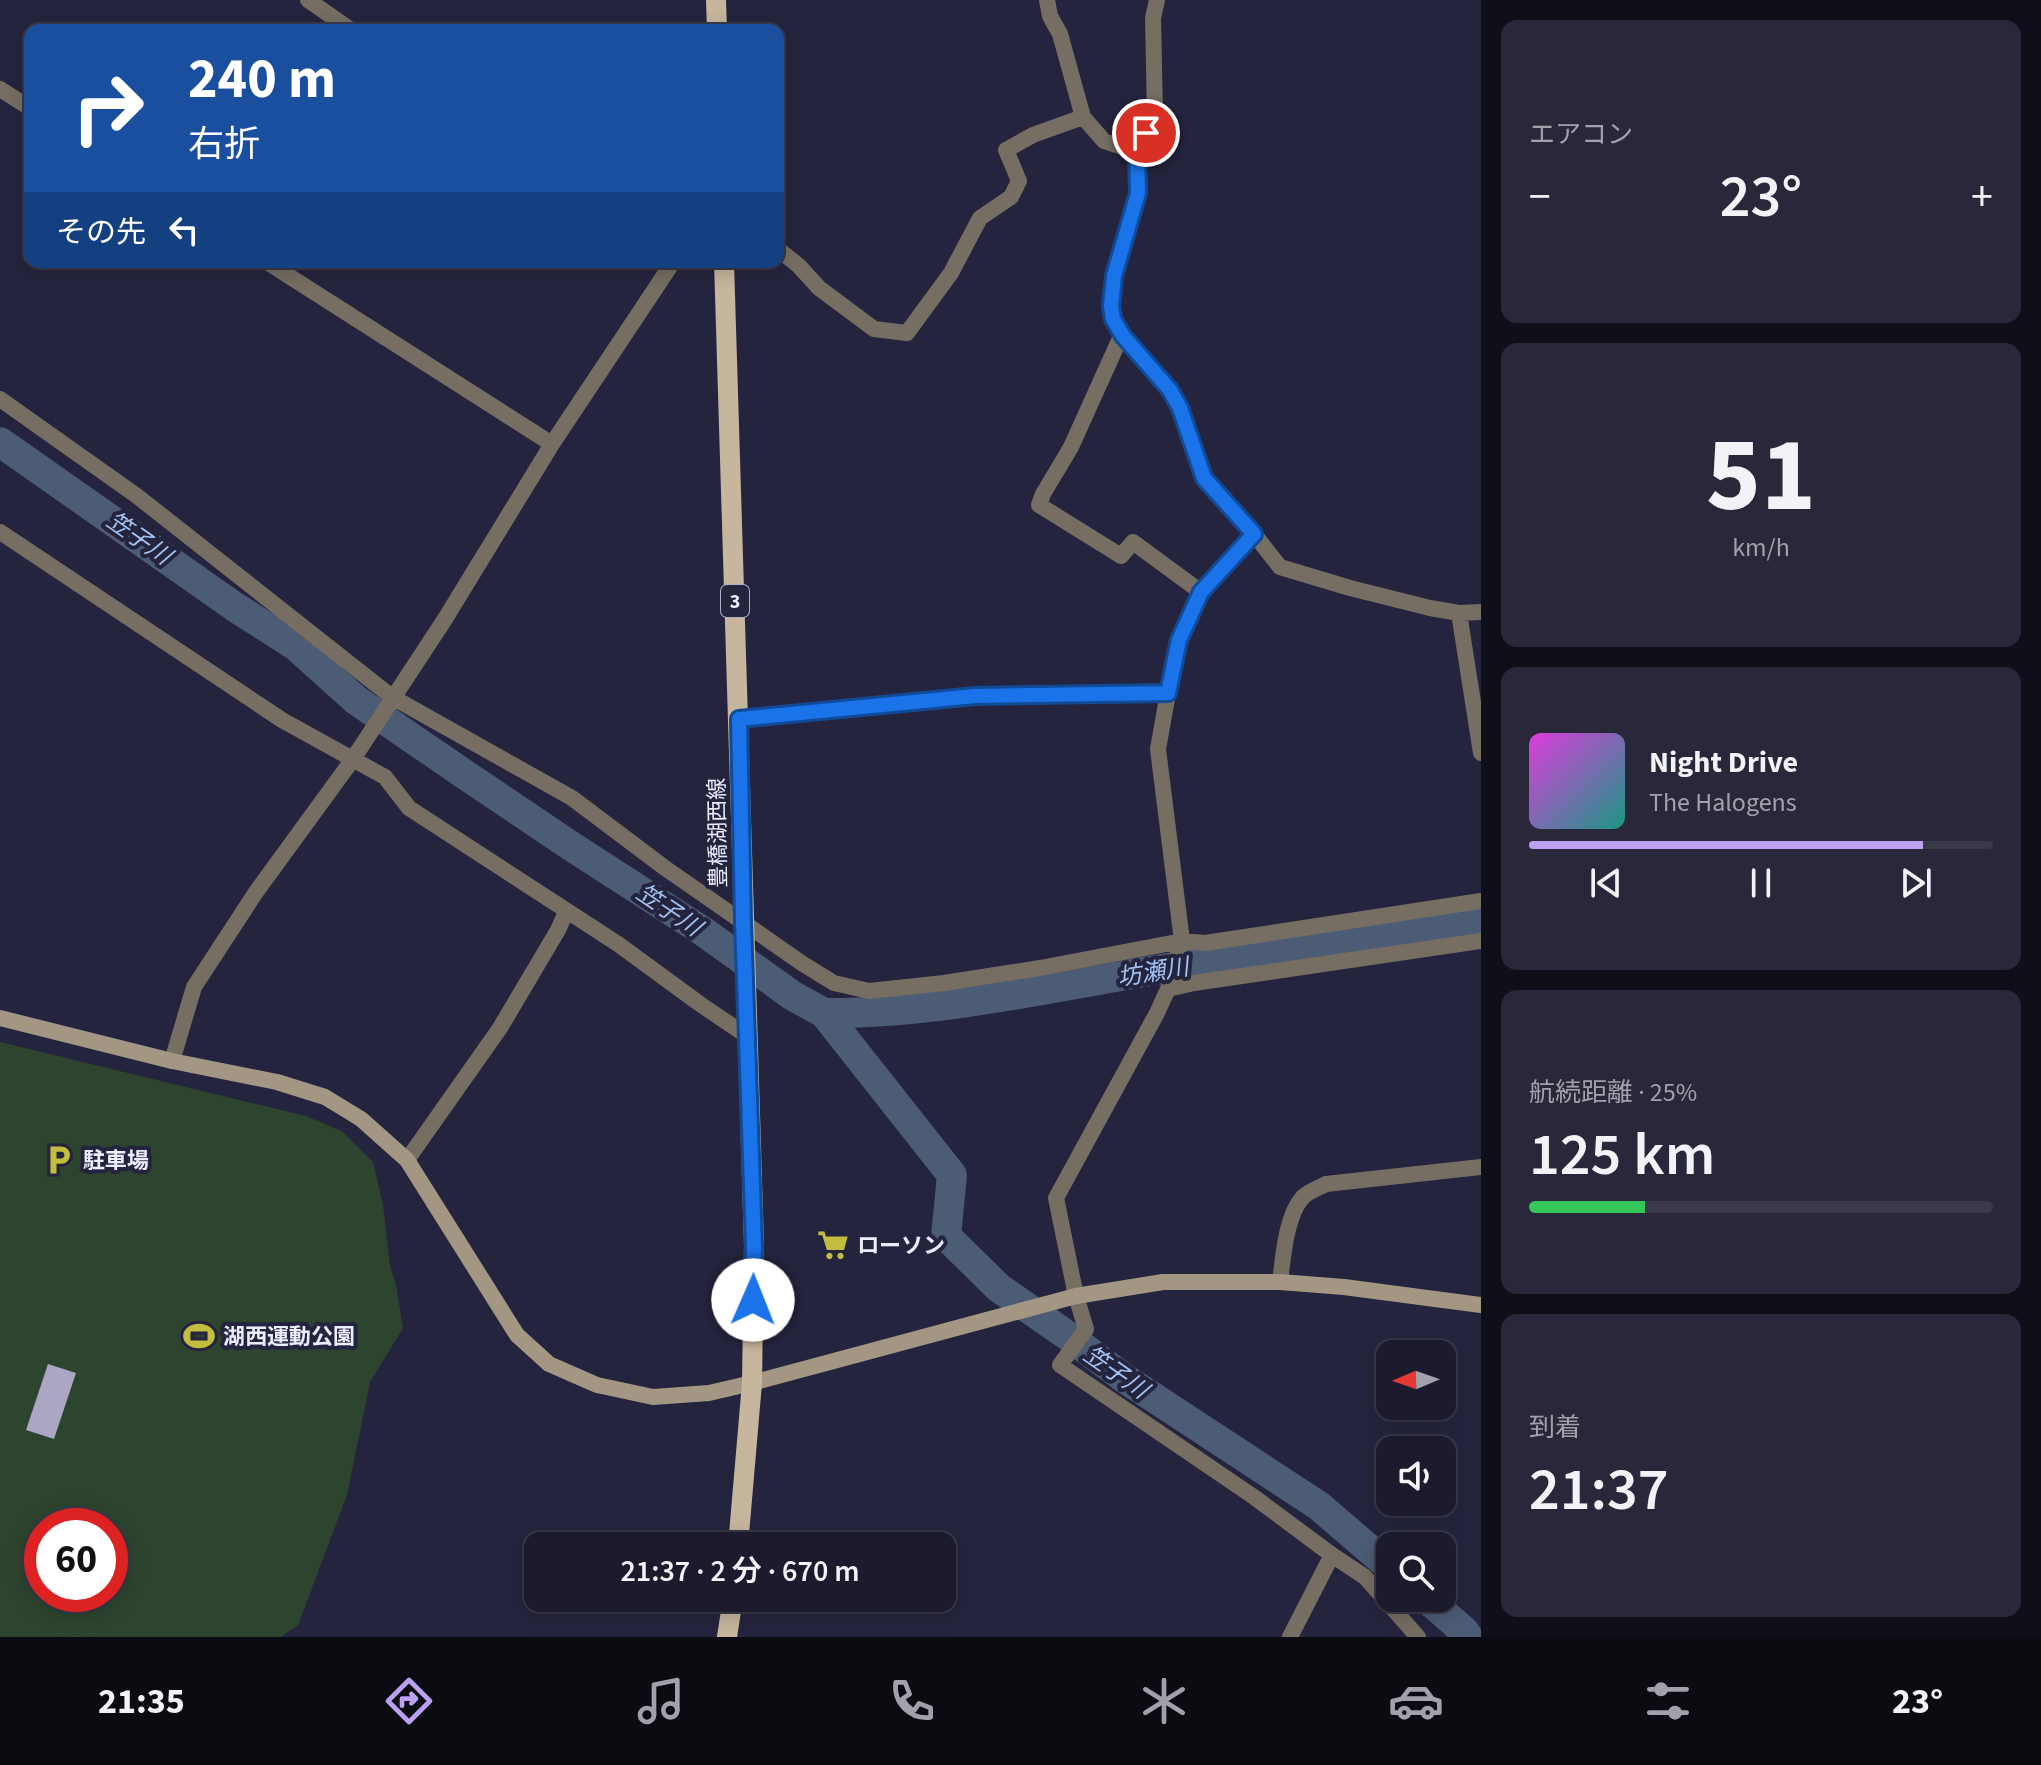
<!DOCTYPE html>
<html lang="ja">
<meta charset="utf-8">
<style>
:root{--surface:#1c1b2e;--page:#29283a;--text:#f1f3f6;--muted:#a0a1aa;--line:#3a394a;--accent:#bca0f2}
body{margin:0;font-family:"Source Sans 3","Noto Sans JP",sans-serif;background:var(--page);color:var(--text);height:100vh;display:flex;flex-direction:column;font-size:30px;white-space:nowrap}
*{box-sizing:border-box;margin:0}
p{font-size:26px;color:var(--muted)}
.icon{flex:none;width:44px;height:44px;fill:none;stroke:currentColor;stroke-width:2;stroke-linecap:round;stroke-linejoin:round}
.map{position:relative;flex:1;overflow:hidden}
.drawer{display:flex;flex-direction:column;gap:20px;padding:20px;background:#0f0f19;width:560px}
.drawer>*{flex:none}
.hud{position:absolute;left:24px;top:24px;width:760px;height:244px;border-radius:16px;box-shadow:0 4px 20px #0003,0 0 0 2px var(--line);background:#1a4fa0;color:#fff;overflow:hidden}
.needle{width:52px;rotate:268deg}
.buttons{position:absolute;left:1376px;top:1340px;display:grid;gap:16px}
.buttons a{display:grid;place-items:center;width:80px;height:80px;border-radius:16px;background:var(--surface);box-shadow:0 4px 20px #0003,0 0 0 2px var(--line);font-size:40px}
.speed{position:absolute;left:24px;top:1508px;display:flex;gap:16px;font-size:40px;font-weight:700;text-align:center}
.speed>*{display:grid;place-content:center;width:104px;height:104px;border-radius:50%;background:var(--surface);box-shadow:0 4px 20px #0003,0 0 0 2px var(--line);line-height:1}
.speed .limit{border:12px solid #d22;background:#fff;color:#111}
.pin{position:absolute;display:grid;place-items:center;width:68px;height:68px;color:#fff;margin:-34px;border:4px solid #fff;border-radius:50%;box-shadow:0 2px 8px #0007}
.me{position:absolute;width:88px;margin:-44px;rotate:1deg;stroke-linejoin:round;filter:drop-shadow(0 0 6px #0008)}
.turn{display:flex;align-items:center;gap:28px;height:168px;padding:0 32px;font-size:36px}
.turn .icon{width:104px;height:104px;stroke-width:2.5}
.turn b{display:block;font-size:56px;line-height:68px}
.then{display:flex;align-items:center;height:76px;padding:0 32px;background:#0003;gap:16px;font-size:30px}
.big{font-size:60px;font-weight:600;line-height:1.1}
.drawer .widget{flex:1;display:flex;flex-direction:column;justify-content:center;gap:12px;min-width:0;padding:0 28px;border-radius:16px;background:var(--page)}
.drawer .dial{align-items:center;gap:0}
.dial b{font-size:104px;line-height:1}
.song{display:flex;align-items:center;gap:24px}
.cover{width:96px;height:96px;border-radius:12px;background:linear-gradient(135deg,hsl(300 70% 55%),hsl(170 70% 35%))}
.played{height:8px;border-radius:4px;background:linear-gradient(90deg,var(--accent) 85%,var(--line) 85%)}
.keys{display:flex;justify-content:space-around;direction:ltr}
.heat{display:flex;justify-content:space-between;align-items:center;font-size:44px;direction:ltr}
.charge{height:12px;border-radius:6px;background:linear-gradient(90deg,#34c759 25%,var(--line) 0)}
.trip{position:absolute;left:524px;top:1532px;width:432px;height:80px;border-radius:16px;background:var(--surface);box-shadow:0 4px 20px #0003,0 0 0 2px var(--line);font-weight:600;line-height:80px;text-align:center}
.tab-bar{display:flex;height:128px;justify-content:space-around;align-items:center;background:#0b0b12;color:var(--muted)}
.tab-bar .icon{width:56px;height:56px}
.tab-bar .active{color:var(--accent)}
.tab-bar b{font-size:36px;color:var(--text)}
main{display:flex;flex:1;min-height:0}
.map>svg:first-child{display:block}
.green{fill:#2d442f;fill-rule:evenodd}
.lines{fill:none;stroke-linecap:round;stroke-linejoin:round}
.river{stroke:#4c5c75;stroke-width:30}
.building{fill:#aca6c5}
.street{stroke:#766e62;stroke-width:16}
.secondary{stroke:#a39783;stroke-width:16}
.primary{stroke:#c6b69d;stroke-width:20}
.route-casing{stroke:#114b97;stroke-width:20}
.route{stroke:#1a73e8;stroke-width:14}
.labels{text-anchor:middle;stroke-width:8;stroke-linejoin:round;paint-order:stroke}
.shield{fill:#25243e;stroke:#b0b0c4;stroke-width:2}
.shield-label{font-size:20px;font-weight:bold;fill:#ececfe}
.street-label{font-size:22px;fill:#ececfe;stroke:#25243e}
.poi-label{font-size:22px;font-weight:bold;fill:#ececfe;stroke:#25243e;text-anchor:start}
.water-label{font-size:24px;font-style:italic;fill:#a3c2f2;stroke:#25243e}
</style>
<main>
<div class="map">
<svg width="1481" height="1637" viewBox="0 0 1481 1637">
<rect width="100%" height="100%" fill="#25243e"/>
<path class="green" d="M0,1042L306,1116L342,1131L373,1162L383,1205L390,1266L396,1285L403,1328L370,1382L347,1495L298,1625L281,1637H0ZM42,1526H110V1594H42Z"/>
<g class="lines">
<path class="river" d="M0,442L235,607L296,646L356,700L470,778L571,846L704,932L793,996L824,1013L952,1175L946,1236L999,1288L1071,1338L1124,1378L1319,1506L1390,1567
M824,1013C929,1014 1034,991 1138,973C1252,954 1367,939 1481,919
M1426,1598L1464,1631L1468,1637"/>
</g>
<path class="building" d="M48,1364L76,1373L54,1439L26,1430Z"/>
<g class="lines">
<path class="street" d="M308,0L351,30
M1047,0L1050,16L1060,34L1083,117L1104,141L1137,152
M1157,0L1153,18L1155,113L1137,152L1138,193L1114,276L1111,306L1113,319L1123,336L1170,390L1180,408L1204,478L1254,534L1280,567L1350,588L1430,608L1459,613L1481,612
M0,89L30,108
M778,249L799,266L819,288L874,329L907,333L951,273L980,218L1011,197L1019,181L1006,150L1033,135L1083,117
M267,262L552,444
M1122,334L1071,447L1043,494L1039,505L1121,556L1133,542L1201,592
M0,399L137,496L392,697L572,798L665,868L803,964L834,983L869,991L944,983L1040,968L1182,941L1205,943L1481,901
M0,532L282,720L385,777L409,808L618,944L700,1004L747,1036
M1254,534L1201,592L1179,640L1168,693L1158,749L1182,941L1168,989L1157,1013L1056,1198L1076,1296L1086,1329L1060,1365L1254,1497L1332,1555L1365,1577L1418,1637
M1459,613L1481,753
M739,719L975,696L1168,693
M1168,989L1194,983L1481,941
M172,1061L194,987L256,892L353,759L445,619L552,444L673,262
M407,1160L500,1028L558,930L566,912
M1280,1282C1283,1258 1286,1215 1303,1197C1309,1191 1319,1188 1326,1184L1481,1167
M1290,1637L1332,1555"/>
<path class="secondary" d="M0,1018L172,1061L277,1082L325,1097L361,1119L407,1160L517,1335L549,1364L597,1385L653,1397L709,1393L752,1383L1076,1296L1163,1282H1280L1344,1287L1481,1305"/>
<path class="primary" d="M716,0L717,30
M724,262L754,1245L752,1383L738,1546
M727,1637L733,1598"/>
</g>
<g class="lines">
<defs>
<path id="route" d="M753,1300L754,1245L743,922L739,719L975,696L1168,693L1179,640L1201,592L1254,534L1204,478L1180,408L1170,390L1123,336L1113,319L1111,306L1114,276L1138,193L1137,152L1146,133"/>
</defs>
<use href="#route" class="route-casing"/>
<use href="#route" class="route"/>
</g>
<defs>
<symbol id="parking-bare" viewBox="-9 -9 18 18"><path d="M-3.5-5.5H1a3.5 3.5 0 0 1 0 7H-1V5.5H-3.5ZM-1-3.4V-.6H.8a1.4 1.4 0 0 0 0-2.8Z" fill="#c2bd3f" stroke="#25243e" stroke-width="2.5" paint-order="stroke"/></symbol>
<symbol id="supermarket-bare" viewBox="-9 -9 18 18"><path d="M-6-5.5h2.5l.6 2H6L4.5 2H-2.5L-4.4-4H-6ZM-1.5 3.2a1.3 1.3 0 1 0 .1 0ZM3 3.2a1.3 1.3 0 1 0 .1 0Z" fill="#c2bd3f" stroke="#25243e" stroke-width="2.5" paint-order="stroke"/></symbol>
<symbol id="stadium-bare" viewBox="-9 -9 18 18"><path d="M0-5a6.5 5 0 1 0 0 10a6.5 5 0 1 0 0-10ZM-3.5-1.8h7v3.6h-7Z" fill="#c2bd3f" stroke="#25243e" stroke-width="2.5" paint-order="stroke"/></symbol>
</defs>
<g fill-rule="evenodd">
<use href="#parking-bare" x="37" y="1138" width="44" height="44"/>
<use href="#supermarket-bare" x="811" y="1223" width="44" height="44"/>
<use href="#stadium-bare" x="177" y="1314" width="44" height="44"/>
</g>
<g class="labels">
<rect class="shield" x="721" y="585" width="28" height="32" rx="6"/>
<g class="shield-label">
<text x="735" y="608">3</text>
</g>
<g class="street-label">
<text transform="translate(717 833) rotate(-91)" y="8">豊橋湖西線</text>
</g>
<g class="poi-label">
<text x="83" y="1168">駐車場</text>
<text x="857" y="1253">ローソン</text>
<text x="223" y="1344">湖西運動公園</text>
</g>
<g class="water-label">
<text transform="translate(139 538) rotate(35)" y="8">笠子川</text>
<text transform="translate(669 910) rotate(34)" y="8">笠子川</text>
<text transform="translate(1153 972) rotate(-9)" y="8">坊瀬川</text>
<text transform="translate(1116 1372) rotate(35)" y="8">笠子川</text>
</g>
</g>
</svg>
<div class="buttons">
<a><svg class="needle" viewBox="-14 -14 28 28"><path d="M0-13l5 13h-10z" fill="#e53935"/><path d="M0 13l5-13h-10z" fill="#a0a1aa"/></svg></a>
<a><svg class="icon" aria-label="sound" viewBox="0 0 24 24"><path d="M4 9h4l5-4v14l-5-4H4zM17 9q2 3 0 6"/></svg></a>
<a><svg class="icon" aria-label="search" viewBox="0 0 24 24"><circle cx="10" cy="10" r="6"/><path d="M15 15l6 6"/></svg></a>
</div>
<div class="speed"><div class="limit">60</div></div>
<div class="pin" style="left:1146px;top:133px;background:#d93025"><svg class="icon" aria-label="arrive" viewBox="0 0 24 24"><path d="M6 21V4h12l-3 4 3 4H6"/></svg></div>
<svg class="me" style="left:753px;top:1300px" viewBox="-20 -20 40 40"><circle r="19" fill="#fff"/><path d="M0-13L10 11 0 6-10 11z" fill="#1a73e8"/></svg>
<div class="trip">21:37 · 2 分 · 670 m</div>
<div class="hud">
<div class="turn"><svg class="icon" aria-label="right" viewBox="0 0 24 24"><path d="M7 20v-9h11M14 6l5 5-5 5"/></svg><div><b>240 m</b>右折</div></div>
<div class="then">その先<svg class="icon" aria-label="left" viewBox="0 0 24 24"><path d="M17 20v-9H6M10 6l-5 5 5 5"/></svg></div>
</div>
</div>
<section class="drawer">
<div class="widget"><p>エアコン</p>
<div class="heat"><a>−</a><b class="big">23°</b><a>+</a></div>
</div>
<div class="widget dial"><b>51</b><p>km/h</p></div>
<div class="widget">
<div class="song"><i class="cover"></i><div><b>Night Drive</b><p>The Halogens</p></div></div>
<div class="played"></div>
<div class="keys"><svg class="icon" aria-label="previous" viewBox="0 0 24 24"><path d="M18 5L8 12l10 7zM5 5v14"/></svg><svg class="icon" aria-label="pause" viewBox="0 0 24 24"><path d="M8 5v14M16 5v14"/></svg><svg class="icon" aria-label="next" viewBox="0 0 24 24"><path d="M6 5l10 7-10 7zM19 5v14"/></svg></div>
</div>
<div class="widget"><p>航続距離 · 25%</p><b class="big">125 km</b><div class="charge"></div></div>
<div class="widget"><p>到着</p><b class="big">21:37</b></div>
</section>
</main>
<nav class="tab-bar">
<b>21:35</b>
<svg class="icon active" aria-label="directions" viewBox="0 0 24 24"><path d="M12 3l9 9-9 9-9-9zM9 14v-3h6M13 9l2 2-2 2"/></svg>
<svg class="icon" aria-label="music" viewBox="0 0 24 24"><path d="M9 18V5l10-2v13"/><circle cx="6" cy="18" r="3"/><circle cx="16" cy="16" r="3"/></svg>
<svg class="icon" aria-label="phone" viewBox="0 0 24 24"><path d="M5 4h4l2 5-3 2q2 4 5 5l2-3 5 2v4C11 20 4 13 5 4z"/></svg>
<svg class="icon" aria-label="climate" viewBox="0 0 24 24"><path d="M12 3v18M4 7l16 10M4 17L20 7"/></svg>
<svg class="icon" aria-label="car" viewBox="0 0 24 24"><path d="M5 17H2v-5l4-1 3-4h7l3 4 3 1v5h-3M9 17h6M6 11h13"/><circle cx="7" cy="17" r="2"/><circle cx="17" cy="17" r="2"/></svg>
<svg class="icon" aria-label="filters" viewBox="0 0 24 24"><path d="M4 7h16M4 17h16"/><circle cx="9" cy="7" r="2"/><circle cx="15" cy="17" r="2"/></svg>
<b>23°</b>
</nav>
